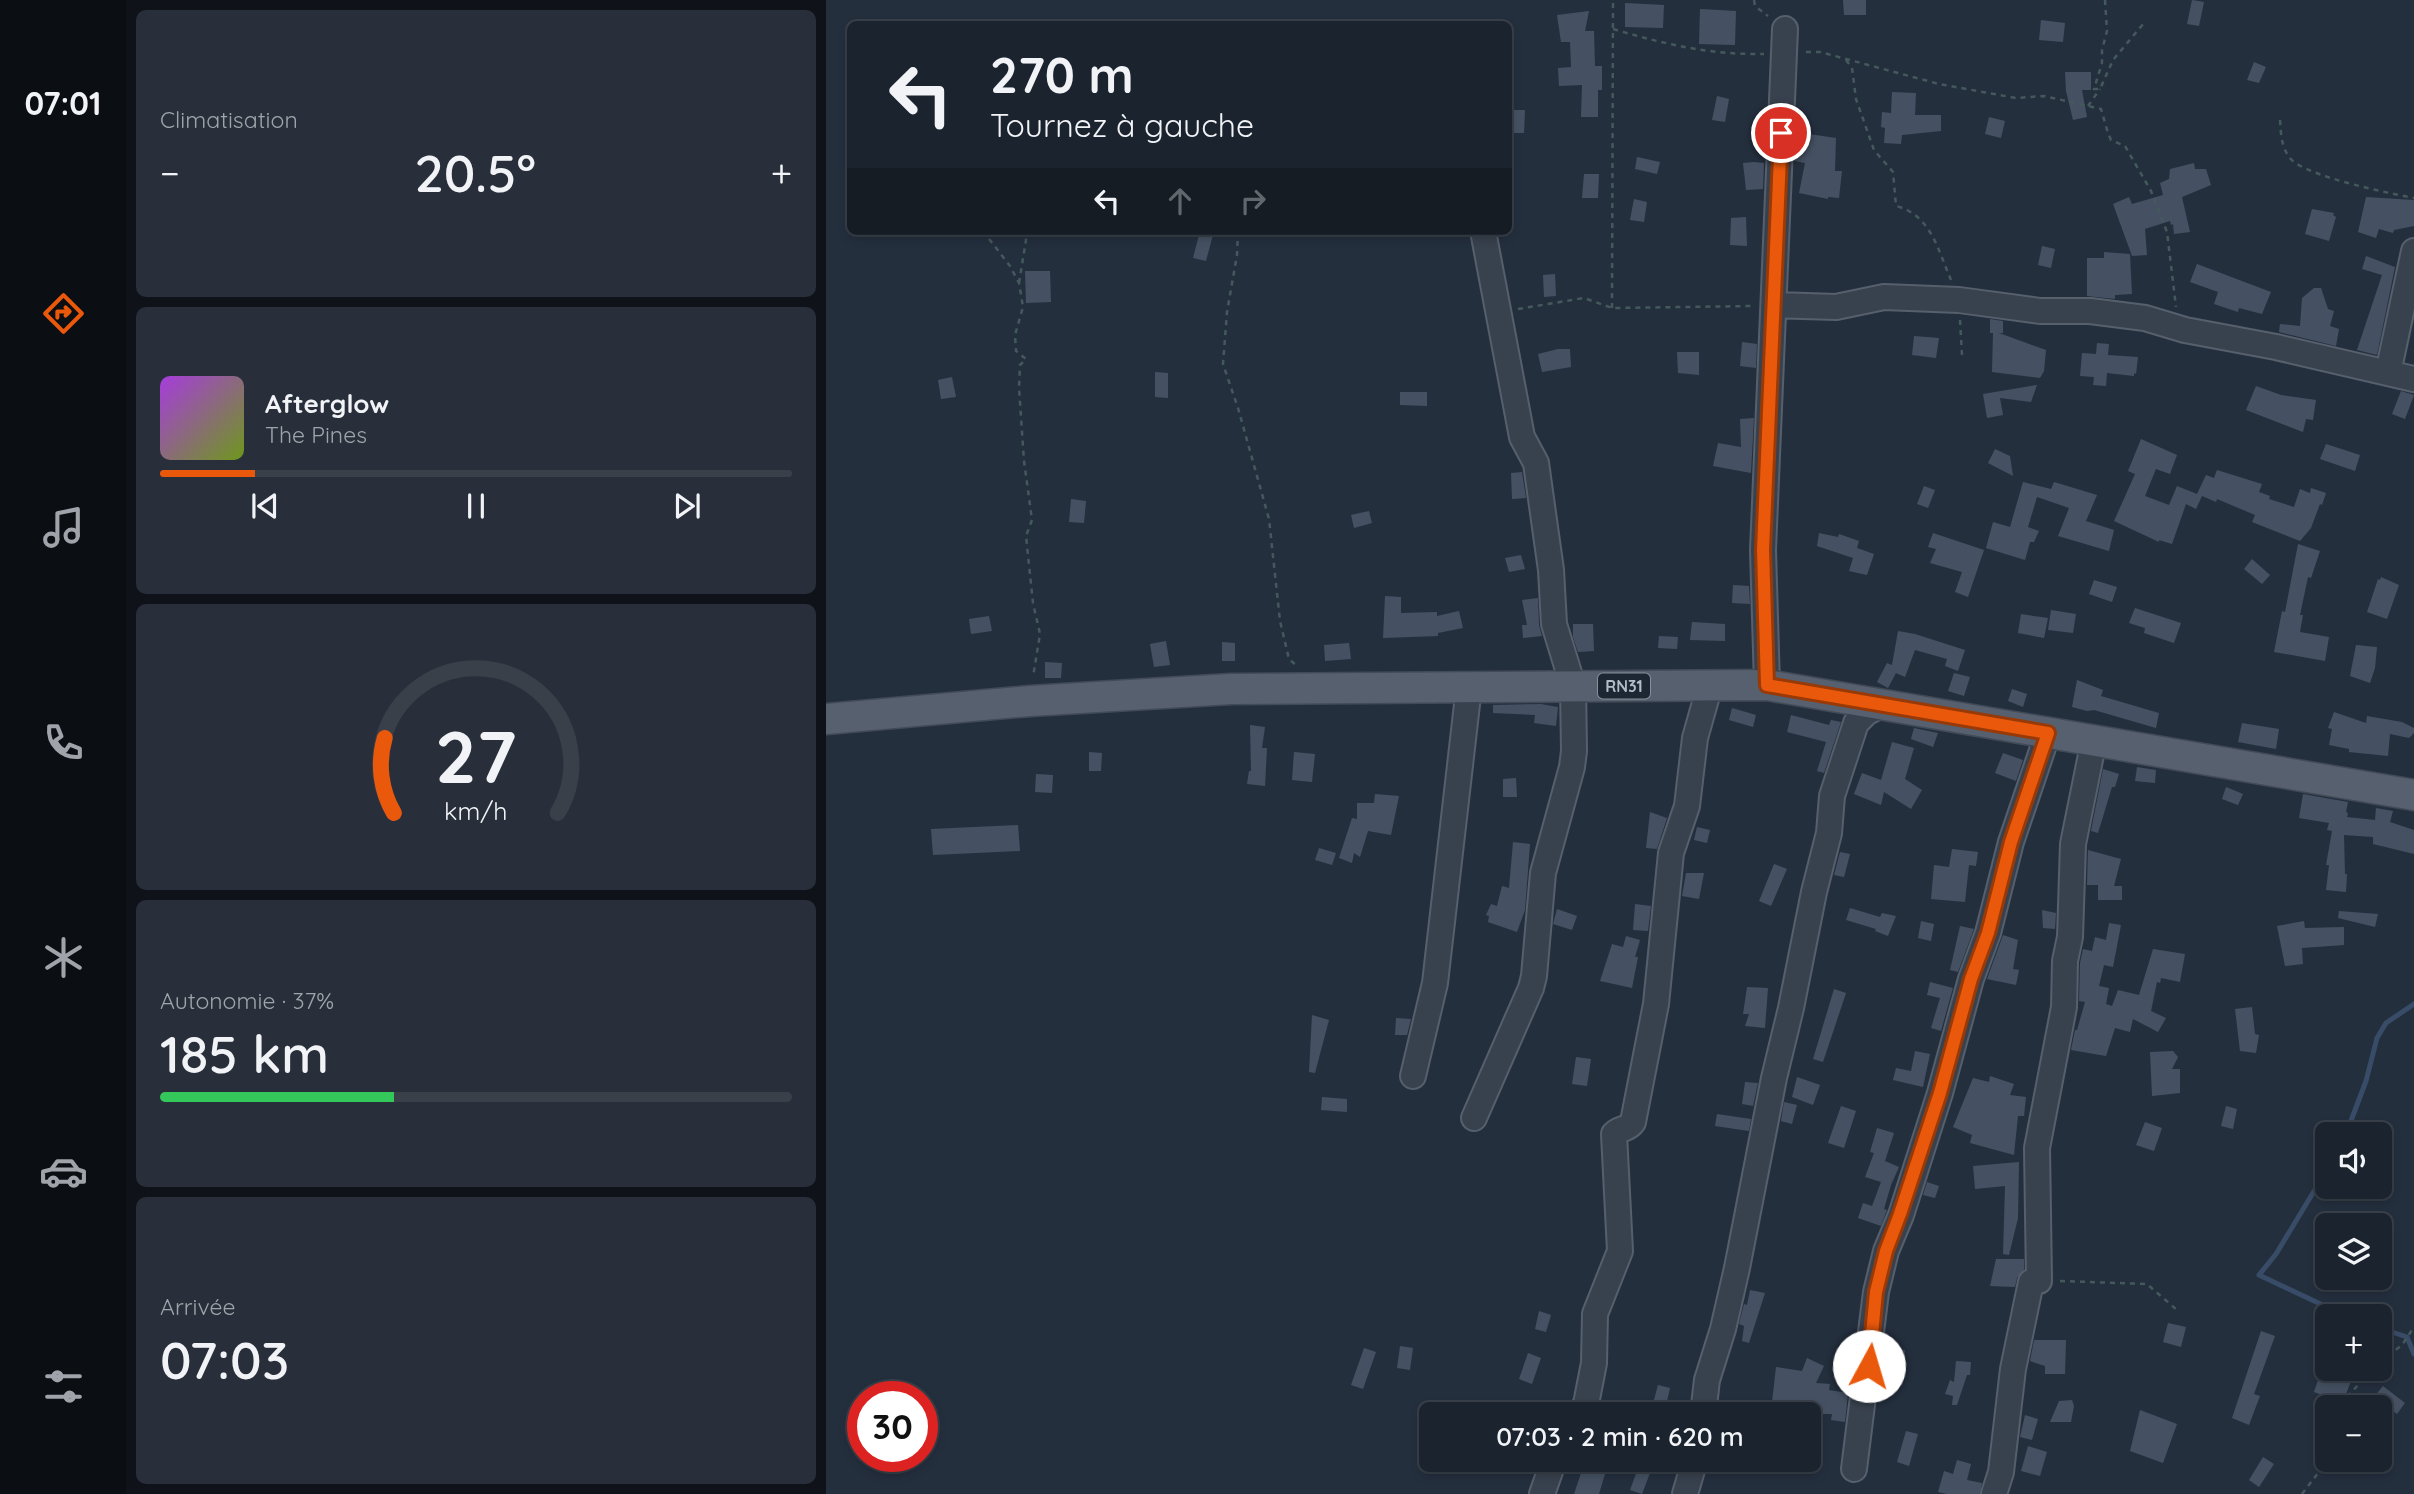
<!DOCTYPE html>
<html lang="fr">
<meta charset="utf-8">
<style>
:root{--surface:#1b232e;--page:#282f3a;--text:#f1f3f6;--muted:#a0a4aa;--line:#39404a;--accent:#ea580c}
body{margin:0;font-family:Quicksand,sans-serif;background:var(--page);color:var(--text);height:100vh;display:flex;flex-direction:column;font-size:26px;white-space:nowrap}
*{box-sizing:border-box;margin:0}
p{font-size:23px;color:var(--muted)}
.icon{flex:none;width:38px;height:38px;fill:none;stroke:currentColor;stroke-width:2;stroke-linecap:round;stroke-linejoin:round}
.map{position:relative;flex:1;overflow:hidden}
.drawer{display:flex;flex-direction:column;gap:10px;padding:10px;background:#0f1319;width:700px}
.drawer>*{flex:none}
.top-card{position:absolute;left:21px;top:21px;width:665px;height:214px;border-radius:10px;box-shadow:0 4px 10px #0003,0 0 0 2px var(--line);background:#1b232e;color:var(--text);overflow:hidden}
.buttons{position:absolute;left:1489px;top:1122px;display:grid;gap:14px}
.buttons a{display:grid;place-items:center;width:77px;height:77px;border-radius:10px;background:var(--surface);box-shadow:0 4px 10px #0003,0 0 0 2px var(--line);font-size:35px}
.speed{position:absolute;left:21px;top:1381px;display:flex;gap:14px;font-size:35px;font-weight:700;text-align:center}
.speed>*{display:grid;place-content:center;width:91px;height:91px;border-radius:50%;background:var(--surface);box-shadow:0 4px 10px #0003,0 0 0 2px var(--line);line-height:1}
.speed .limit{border:10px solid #d22;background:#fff;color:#111}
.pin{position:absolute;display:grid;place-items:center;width:60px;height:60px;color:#fff;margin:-30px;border:4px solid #fff;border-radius:50%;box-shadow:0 2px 7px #0007}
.me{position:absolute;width:77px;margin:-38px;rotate:6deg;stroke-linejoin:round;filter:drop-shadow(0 0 5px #0008)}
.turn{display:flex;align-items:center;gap:24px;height:147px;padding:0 28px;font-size:32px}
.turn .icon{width:91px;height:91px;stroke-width:2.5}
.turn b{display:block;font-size:49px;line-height:60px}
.lanes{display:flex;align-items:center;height:66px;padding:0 28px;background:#0003;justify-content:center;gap:35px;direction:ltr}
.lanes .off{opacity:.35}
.big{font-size:52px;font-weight:600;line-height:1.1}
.drawer .card{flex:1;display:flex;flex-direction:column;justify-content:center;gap:10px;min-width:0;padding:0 24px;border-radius:10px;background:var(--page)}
.drawer .dial{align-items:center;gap:0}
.dial svg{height:182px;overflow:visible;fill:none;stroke:var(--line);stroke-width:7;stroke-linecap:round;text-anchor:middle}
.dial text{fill:var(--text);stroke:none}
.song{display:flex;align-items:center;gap:21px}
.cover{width:84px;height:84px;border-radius:10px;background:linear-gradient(135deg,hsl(280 70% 55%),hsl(80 70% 35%))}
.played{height:7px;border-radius:4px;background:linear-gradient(90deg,var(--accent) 15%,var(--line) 15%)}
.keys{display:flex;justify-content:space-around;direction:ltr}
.heat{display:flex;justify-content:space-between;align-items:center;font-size:38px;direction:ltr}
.charge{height:10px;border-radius:5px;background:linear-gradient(90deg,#34c759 37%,var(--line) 0)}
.trip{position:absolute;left:593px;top:1402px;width:402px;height:70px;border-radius:10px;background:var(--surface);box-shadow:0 4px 10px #0003,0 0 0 2px var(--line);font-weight:600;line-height:70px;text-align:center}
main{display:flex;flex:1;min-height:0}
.menu{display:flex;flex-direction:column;width:126px;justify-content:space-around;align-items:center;background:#0b0e12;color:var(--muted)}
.menu .icon{width:49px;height:49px}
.menu .active{color:var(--accent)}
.menu b{font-size:32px;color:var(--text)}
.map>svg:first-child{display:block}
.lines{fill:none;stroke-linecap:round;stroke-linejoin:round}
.stream{stroke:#394c67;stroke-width:5}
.building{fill:#455162}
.minor-casing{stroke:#565f6c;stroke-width:28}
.major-casing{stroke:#414a57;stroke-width:33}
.path{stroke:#44595c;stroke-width:2.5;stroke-dasharray:5 5;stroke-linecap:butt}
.minor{stroke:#38414e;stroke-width:24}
.major{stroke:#56606e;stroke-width:30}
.route-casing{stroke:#983908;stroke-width:18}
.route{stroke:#ea580c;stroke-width:12}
.labels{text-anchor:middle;stroke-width:5;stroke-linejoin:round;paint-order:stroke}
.shield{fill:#1d2633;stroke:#878f9c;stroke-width:2}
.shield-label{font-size:16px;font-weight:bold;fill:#b4bcc9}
</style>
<main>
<nav class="menu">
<b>07:01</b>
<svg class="icon active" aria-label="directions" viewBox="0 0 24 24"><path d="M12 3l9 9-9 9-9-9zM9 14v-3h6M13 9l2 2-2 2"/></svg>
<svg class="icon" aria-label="music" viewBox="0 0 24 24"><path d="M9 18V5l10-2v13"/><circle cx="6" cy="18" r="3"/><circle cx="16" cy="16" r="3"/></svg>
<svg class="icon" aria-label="phone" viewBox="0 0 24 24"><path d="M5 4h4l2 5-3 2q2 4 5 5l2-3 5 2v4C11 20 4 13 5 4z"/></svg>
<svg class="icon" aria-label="climate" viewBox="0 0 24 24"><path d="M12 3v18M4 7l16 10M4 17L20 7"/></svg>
<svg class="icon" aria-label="car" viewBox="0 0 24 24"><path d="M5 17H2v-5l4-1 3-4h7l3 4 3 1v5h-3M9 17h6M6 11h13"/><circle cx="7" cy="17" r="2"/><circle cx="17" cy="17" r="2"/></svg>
<svg class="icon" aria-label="filters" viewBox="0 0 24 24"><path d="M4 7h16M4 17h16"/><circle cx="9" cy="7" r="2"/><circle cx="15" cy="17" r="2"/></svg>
</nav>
<section class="drawer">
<div class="card"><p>Climatisation</p>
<div class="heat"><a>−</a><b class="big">20.5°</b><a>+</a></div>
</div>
<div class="card">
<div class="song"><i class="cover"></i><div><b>Afterglow</b><p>The Pines</p></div></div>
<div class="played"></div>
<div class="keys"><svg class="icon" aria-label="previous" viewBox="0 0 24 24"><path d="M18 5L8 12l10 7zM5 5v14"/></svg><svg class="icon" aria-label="pause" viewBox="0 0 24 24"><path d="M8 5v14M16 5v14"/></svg><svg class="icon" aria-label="next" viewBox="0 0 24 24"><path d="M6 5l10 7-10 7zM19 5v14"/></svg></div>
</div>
<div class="card dial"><svg viewBox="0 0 100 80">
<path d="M14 69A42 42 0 1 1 86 69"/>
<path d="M14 69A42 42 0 0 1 10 36" stroke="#ea580c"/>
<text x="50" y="56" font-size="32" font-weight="700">27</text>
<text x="50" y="72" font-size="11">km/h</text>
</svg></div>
<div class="card"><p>Autonomie · 37%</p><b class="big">185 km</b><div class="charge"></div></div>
<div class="card"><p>Arrivée</p><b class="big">07:03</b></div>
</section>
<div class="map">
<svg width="1588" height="1494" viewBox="0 0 1588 1494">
<rect width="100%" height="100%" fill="#242f3e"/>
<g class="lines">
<path class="stream" d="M1520,1134L1540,1081L1551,1038L1560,1023L1588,1004
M1502,1168L1450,1254L1433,1275L1520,1316
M1554,1328L1581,1337L1588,1354"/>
</g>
<path class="building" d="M1017,0H1040V15H1018Z
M1366,0L1378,2L1373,26L1361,24Z
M799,3L838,5L837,28L799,27Z
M874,9L910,11L909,45L873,44Z
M763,11L759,31H768L769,66H776V90H772V117H755L756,85L733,86L732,68L745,67L744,42H735L731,15Z
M1215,20L1239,23L1237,42L1213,40Z
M1428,62L1440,67L1433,83L1421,80Z
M1239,72H1265V90H1256L1261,117L1247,120L1240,91Z
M1066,92L1090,93L1089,115H1115V131L1076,135L1075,144L1058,143L1059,128L1055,127L1056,112L1065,113Z
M891,96L903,99L899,122L886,120Z
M684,110H699L698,133H683Z
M1163,117L1179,121L1175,138L1159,134Z
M970,132L1010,138L1009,171H1016L1013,198L1002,197V199L973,193L979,163L968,161Z
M811,157L834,162L831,174L809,169Z
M928,162L938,163L937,189L920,190L917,163Z
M1368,163L1369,169H1380L1385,185L1356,197L1364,232L1348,234L1347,224L1345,225L1344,221L1319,229L1321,255L1306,256L1287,204L1303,197L1306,204L1337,195L1334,183L1343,179L1344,169Z
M758,174H773L772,198H756Z
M1540,197L1588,200V226L1568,230L1567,233L1553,229L1550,238L1532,232Z
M808,199L821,202L818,222L804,220Z
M1486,209L1508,213L1507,215L1510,217L1503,241L1479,234Z
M920,217L921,246L904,245L905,218Z
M374,231H388L380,261L367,258Z
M1216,246L1229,249L1225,268L1212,265Z
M1278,252L1304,254L1306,294L1289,295V299L1261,296V258H1278Z
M1540,256L1569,267L1551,355L1531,350L1556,275L1536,269Z
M1371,264L1445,292L1436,314L1413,308L1412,312L1388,304L1392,292L1364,282Z
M199,271H224L225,302L200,303Z
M729,274L730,296L718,297L717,275Z
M1488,288H1495L1502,309L1508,311L1504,326L1513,329L1510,346L1453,332L1454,324L1474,326L1476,298Z
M1164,319L1177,321V333H1173L1220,350L1218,371L1214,378L1166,372L1167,333H1164Z
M1088,336L1113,338L1110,358L1086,355Z
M916,342L931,344L930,368L914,366Z
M1271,343L1283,344L1282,355L1312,357L1310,374L1308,373V376L1281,373L1280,386L1267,385L1268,377L1254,376L1256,353L1270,354Z
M732,349H744L745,367L716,372L712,354Z
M851,352H873V375L852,373Z
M329,372L342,373V398L329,397Z
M126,377L130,397L115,399L112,380Z
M1211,385L1205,402L1174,398L1177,415L1161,418L1157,394Z
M1430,386L1455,395L1490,400L1487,420L1480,419L1477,432L1420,410Z
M1575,391L1588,395L1579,419L1566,414Z
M574,392H601V406L574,405Z
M928,418L925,473L887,466L892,443L915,447L914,419Z
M1315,439L1351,455L1344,474L1330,469L1319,496L1343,505L1351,486L1371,494L1380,475L1388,478L1391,470L1436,484L1433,492L1444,496L1443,499L1468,507L1474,489L1484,493L1485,488L1500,493L1496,505L1494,504L1485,528L1474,541L1426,522L1429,515L1391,499L1390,502L1376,496L1370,509L1360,504L1346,544L1333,540V542L1288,521L1309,474L1302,471Z
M1500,444L1534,455L1529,471L1494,459Z
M1169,449L1184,456L1187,476L1162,463Z
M696,472L700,498L686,499L685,473Z
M1197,482L1225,489L1228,482L1271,495L1260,521L1288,530L1283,551L1232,536L1243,508L1211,497L1202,527L1213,531L1208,542H1204L1199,560L1160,548L1167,522L1184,527Z
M1098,486L1109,490L1102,508L1091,504Z
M245,499L260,501L258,523L243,522Z
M543,511L546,523L528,528L525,515Z
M993,533L1012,537L1013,534L1033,541L1031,548L1048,554L1041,575L1023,571L1027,558L991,546Z
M1107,533L1158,550L1142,597L1129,592L1136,572L1104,563L1110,549L1102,547Z
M1472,544L1494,551L1485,578L1482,577L1474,615H1477L1474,632L1503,637L1499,661L1448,652L1456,611L1459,612Z
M695,555L699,569L683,572L679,558Z
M1426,559L1444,575L1436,584L1418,569Z
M1555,577L1573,585L1561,619L1541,612L1552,579L1554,580Z
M1268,580L1291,587L1286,602L1263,594Z
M907,585L923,586L924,604L906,603Z
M559,596L575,597V613L611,612V616L633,611L637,628L612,633V636L557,638Z
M712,598L713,625L716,636L697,638L696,625H701L696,600Z
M1309,608L1355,623L1348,643L1318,633L1319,628L1303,623Z
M1225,610L1250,614L1247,633L1222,630Z
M1195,614L1222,618L1218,638L1192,633Z
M163,616L166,631L145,634L143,619Z
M866,622L899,624V641L864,640Z
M747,624H767L768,651L752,652L747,637Z
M1072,631L1089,634L1139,650L1132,671L1119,666L1121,659L1089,650L1079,677L1070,673L1062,688L1051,682L1061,663L1066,665Z
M833,636L852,637L851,649L832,648Z
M340,641L344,665L328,667L324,644Z
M396,642L409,643V661H396Z
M523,643L525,659L499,661L498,645Z
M1530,645L1551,647L1549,668L1544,683L1524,676Z
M219,662L236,663L235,678H219Z
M1128,673L1144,677L1138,696L1122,691Z
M1251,680L1277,690L1275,696L1333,713L1330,728L1268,710L1261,711L1246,707Z
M1186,689L1201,694L1197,707L1182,701Z
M715,704L732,707L730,726L708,723L709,715L667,713V705Z
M906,708L930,715L927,727L903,720Z
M1508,712L1540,723L1541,716L1576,722L1588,728V733L1583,738L1564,734L1562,756L1523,752V749L1503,745L1506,729L1502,728Z
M965,715L1003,725L1005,720L1015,722L998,773L991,771L1000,742L961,732Z
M1416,723L1453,729L1450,749L1412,742Z
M424,725L439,727L436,748H441L439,786L421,784L423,771H425Z
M1088,728L1112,733L1107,747L1085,739Z
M1066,742L1088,748L1079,779L1096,790L1085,809L1058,792L1055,805L1028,794L1036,773L1055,780Z
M263,752L276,753L275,771H263Z
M468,752L489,754L486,782L466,780Z
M1177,753L1197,760L1190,781L1169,773Z
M1311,767L1330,770L1329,783L1309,781Z
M1277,769L1293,774L1289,787H1286L1272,833L1265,831Z
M210,774L227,775L226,793L209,792Z
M690,778L691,797H677V779Z
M1400,787L1417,794L1412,805L1396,799Z
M549,794L573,796L565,835L542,831L534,857L528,853L526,863L513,858L526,818L531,819V803H548Z
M1477,794L1522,802L1520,812L1522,813L1521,817L1549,820L1550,808L1567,811L1564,822L1588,830V854L1547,844V837L1518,835L1519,874H1521L1520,892L1500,890L1503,865H1500L1506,831L1501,830L1503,823L1473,818Z
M824,812L841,818L831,849L820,848Z
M192,825L194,851L107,855L105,829Z
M871,827L884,830L881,843L868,840Z
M687,842L704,844L699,910L691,932L662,922L663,916L660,915L665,904L671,906L676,886L683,888Z
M493,848L510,853L506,865L489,860Z
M1126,849L1152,852L1150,866L1143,865L1139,902L1105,899L1108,865L1123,867Z
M1262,850L1295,859L1288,886H1296V900H1272V885H1261Z
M1014,852L1024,854L1018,877L1008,875Z
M948,864L961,869L945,906L933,901Z
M860,873H878L873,899L856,896Z
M809,904L825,906L822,931L807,930Z
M1024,908L1054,917L1056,913L1070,916L1062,936L1049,931L1050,929L1020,920Z
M731,909L751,916L746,930L727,924Z
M1216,910L1230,913L1229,929L1217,928Z
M1513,911L1552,914L1549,927L1512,918Z
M1095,921L1108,924L1105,941L1092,938Z
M1478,921L1479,928L1518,927V945L1476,948L1477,964L1459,966L1451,926Z
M1283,923L1295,925L1287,967L1278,965L1273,986L1283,988L1280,1004L1286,1006L1292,990L1313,995L1327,949L1359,954L1354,982L1335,978L1334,983L1331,982L1325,1011L1340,1018L1332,1032L1307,1019L1304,1032L1289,1028L1280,1056L1245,1050L1249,1030H1251L1259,1002L1253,1001L1254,963L1257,949L1266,951L1269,937L1280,940Z
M1134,926L1148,929L1132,972L1124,970Z
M1177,935L1192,940L1187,969L1193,970L1190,985L1161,979Z
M800,936L814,940L809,957H812L806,988L774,981L786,944L797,947Z
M1104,982L1127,988L1115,1031L1105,1028L1114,998L1101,995Z
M921,987L942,988L939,1028L919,1026L923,1014H917Z
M1008,989L1020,993L997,1062L987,1059Z
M1426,1007L1429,1034L1433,1035L1430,1053L1414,1051L1409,1009Z
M486,1015L503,1020L489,1073L483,1072Z
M570,1018L585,1019L581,1035H569Z
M1089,1051L1104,1054L1097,1087L1067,1080L1070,1068L1085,1071Z
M1347,1051L1352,1057L1346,1069H1354V1093L1326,1096L1324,1052Z
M750,1057L765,1059L761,1086L746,1084Z
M1164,1076L1188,1084L1184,1095L1200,1097L1198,1116H1192L1188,1155L1144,1143L1146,1135L1127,1127L1147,1078L1163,1082Z
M971,1077L994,1085L987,1105L966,1097Z
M919,1082L932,1083L927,1106L916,1104Z
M496,1097L521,1099V1112L495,1110Z
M958,1102L971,1105L966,1124L955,1121Z
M1015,1106L1030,1111L1018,1148L1002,1143Z
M1400,1106L1411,1109L1407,1129L1395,1126Z
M891,1114L925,1119L923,1131L889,1126Z
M1319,1122L1336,1128L1328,1151L1310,1145Z
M1051,1128L1068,1133L1059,1161L1073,1167L1065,1185L1058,1209L1061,1210L1055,1226L1032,1218L1037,1203L1046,1206L1055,1182L1039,1177L1048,1153L1044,1152Z
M1193,1162L1192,1218L1183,1255L1177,1254L1179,1186L1149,1189L1147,1166Z
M1101,1182L1113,1186L1109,1198L1097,1195Z
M1170,1259H1198V1270L1191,1278L1189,1287L1164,1286Z
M924,1290L939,1293L923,1343L916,1341L918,1326L913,1324L918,1304L921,1305Z
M713,1311L725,1315L720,1332L709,1329Z
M1342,1323L1360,1327L1355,1347L1337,1342Z
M1435,1331L1449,1336L1428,1394L1434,1396L1423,1425L1406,1418Z
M1208,1340H1240L1239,1374H1219V1366L1204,1361Z
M574,1346L587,1348L584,1370L571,1368Z
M1058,1347L1079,1350L1078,1365L1056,1364Z
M538,1348L550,1352L537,1389L525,1385Z
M702,1353L715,1358L706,1384L693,1379Z
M981,1358L998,1366L990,1383L1004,1384L1003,1390L1022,1393L1019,1422L1005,1420L1006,1414H966L945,1411L950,1367L976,1371Z
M1130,1361L1145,1362L1144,1375H1141L1131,1405H1126L1127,1396L1119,1394L1124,1380L1128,1382Z
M1496,1368H1530L1515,1407L1499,1401L1501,1397L1488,1392Z
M832,1385L844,1388L839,1410L826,1407Z
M1557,1386L1579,1403L1571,1414L1548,1397Z
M1246,1400L1248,1406L1245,1422H1224L1233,1401Z
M1314,1410L1351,1424L1337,1463L1304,1451Z
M1199,1415L1212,1419L1206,1440L1194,1437Z
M1080,1431L1092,1434L1083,1466L1071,1462Z
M1202,1446L1221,1452L1214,1476L1195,1471Z
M1437,1457L1448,1464L1433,1487L1423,1480Z
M815,1460H829L816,1494L804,1490Z
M1131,1460L1145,1464L1141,1480L1156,1483L1154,1494H1121L1112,1492L1118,1471L1127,1474Z
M758,1464L780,1471L773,1494H748Z"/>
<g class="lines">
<defs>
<path id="minor" d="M948,305L1010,307L1058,297L1133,300L1214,311H1264L1319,318L1359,330L1450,347L1588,379
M1562,373L1588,251
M941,685L937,550L959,29
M587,1076L609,983L643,687
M648,1118L705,988L708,976L717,873L746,767L748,751L747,686L728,624L725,570L710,463L696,437L657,231
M753,1414L760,1404L768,1363L769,1314L794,1251L788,1134C793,1128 802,1130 807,1122L830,1004L845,853L861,806L869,738L884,685
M877,1414L881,1380L897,1329L911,1268L948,1078L965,1008L988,892L1003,833L1006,796L1030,723L1040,713L1057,704
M1028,1469L1050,1292L1060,1251L1075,1215L1114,1093L1145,979L1162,933L1185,842L1222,733
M716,1494L728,1460
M859,1494L869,1460
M1168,1494L1175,1472L1187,1369L1205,1282L1213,1281L1211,1148L1238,1007L1239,961L1244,937L1247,844L1268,740"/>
<path id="major" d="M0,719L204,701L405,689L941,685L1588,795"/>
</defs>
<use href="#minor" class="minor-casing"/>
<use href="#major" class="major-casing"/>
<path class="path" d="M928,0L929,6L942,16
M1279,0L1281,31L1276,50V63L1268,89H1274L1287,60L1318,23
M787,29C838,44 884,55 938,54
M980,52H994L1113,84L1190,98L1218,96L1275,109L1282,133L1285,140L1299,146L1325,191L1341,232L1350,307
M1020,60L1026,68L1030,99L1048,150L1067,172L1070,206C1105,215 1112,250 1125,280
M1262,106L1274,89
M1454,120C1455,134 1455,145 1463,157C1476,176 1563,193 1588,198
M157,231L184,266L193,283L197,307L189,335L190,351L200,359L194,365L193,388L198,461L206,520L200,536L207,603L214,634L207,677
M412,231L411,255L401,312L397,364L412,408L443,519L454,621L463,659L471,666
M193,283L200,240L199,231
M786,308L787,0
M692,309L758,298L786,308L928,306
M1134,320L1136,355
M1234,1281L1321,1284L1351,1310
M1554,1362L1576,1345L1588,1327
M1519,1407L1524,1394L1547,1368
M1476,1494L1499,1464L1502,1456"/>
<use href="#minor" class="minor"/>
<use href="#major" class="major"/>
</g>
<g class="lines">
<defs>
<path id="route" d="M955,133L937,550L941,685L1222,733L1185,842L1162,933L1145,979L1114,1093L1074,1214L1060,1251L1050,1292L1043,1366"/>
</defs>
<use href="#route" class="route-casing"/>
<use href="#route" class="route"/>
</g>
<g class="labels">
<rect class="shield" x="772" y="673.5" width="52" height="25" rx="5"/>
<g class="shield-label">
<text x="798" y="692">RN31</text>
</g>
</g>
</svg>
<div class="buttons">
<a><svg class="icon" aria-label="sound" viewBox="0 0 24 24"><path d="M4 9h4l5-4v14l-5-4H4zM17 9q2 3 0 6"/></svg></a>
<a><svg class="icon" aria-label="layers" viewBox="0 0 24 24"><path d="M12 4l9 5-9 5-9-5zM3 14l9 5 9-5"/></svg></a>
<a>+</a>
<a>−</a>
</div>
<div class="speed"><div class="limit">30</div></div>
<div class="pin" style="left:955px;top:133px;background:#d93025"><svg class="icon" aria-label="arrive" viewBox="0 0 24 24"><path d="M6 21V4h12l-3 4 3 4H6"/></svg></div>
<svg class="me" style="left:1043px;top:1366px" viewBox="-20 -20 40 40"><circle r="19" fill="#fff"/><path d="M0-13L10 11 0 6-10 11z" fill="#ea580c"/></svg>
<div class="trip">07:03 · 2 min · 620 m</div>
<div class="top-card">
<div class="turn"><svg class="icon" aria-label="left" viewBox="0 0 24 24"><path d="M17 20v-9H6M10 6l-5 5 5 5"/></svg><div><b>270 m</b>Tournez à gauche</div></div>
<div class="lanes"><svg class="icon" aria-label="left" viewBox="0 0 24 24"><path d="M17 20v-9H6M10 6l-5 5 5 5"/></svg><svg class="icon off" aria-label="ahead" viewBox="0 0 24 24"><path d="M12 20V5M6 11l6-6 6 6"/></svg><svg class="icon off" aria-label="right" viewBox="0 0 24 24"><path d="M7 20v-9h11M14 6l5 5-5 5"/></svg></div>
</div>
</div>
</main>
